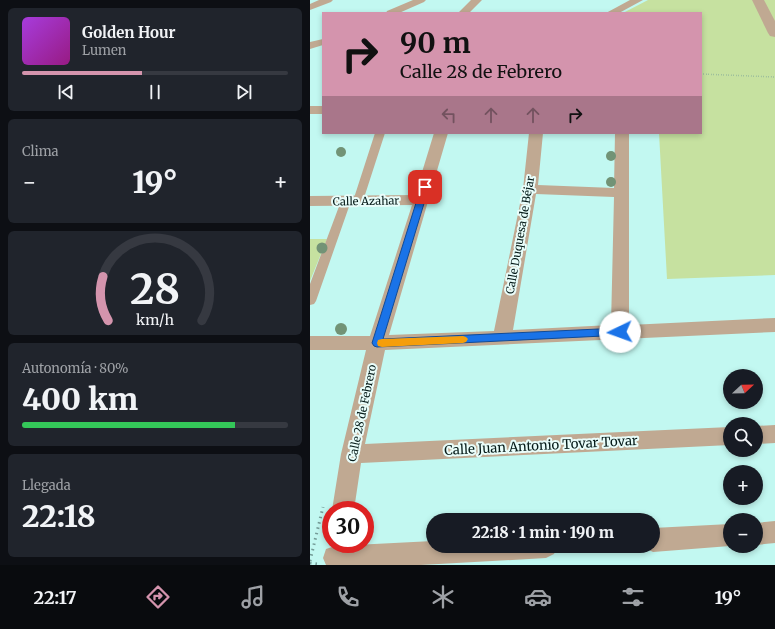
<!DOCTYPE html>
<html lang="es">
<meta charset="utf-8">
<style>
:root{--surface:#171b24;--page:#20242c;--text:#f1f3f6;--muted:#9ea1a6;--line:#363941;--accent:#d494ad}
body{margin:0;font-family:Merriweather,serif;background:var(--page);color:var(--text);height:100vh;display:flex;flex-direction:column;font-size:15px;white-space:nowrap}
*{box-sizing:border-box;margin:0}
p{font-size:13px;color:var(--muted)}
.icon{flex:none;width:22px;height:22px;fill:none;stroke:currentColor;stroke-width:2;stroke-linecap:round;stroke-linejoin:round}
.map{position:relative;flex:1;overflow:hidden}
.details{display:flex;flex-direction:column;gap:8px;padding:8px;background:#0d0f14;width:310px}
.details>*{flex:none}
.hud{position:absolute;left:12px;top:12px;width:380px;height:122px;border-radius:0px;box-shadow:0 2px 6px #0003;background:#d494ad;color:#111;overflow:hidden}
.needle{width:26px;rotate:68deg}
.controls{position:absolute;left:413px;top:369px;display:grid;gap:8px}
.controls a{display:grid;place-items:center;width:40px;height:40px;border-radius:50%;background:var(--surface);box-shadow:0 2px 6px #0003;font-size:20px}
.speed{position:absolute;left:12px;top:501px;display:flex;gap:8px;font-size:20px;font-weight:700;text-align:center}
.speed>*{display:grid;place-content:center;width:52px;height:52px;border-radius:50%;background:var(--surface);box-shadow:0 2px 6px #0003;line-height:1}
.speed .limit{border:6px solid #d22;background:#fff;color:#111}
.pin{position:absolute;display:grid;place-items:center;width:34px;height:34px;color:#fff;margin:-17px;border-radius:8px;box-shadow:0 2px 6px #0006}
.me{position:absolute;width:44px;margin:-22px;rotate:267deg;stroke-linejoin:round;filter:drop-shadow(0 0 3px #0008)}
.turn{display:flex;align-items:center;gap:14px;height:84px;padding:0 12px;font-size:18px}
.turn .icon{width:52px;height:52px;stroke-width:2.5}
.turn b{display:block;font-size:28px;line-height:34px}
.lanes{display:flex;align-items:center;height:38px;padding:0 12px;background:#0003;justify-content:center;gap:20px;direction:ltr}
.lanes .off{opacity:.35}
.big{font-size:30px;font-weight:800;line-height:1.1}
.details .widget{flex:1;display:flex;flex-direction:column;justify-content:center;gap:6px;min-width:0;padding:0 14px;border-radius:6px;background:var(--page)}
.details .dial{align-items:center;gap:0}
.dial svg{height:104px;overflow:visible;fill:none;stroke:var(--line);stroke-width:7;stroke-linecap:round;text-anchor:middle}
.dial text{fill:var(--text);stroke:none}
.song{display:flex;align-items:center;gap:12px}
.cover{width:48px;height:48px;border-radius:6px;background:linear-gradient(135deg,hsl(280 70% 55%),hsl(310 70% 35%))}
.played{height:4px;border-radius:2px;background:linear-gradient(90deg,var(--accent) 45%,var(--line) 45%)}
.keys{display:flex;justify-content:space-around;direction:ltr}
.heat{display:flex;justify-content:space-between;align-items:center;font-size:22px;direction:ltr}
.charge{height:6px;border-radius:3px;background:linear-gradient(90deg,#34c759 80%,var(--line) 0)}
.trip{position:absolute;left:116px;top:513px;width:234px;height:40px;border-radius:20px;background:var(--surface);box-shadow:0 2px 6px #0003;font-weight:800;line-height:40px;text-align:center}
.tabs{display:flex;height:64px;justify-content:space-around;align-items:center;background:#090b0e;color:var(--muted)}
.tabs .icon{width:28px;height:28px}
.tabs .selected{color:var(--accent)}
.tabs b{font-size:18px;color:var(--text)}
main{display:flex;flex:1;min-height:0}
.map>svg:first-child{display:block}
.green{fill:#c6e1a0}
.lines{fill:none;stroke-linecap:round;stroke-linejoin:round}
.path-far1{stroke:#749c97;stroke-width:1.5;stroke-dasharray:0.5 2;stroke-linecap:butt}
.path{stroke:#749c97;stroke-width:3;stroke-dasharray:1.5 4;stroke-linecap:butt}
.pedestrian{fill:#c0a992;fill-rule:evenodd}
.minor{fill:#c0a992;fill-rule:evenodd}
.tertiary{fill:#c0a992;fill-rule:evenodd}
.tree{fill:#729376}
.route{fill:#1a73e8;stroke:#114b97}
.slow{fill:#f59e0b}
.labels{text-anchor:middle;stroke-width:4;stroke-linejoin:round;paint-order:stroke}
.street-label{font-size:11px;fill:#051a18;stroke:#e9fdfa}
.near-street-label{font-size:13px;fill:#051a18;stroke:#e9fdfa}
</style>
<main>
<section class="details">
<div class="widget">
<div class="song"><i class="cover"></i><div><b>Golden Hour</b><p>Lumen</p></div></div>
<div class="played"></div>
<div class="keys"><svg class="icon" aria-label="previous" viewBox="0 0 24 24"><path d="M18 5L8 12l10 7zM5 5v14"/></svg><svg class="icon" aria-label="pause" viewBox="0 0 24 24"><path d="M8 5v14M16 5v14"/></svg><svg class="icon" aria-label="next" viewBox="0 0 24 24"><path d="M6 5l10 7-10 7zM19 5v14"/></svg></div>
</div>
<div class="widget"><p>Clima</p>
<div class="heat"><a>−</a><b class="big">19°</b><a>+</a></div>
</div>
<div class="widget dial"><svg viewBox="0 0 100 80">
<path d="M14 69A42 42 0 1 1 86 69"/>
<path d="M14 69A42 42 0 0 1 10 35" stroke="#d494ad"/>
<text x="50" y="56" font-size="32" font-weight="700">28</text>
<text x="50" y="72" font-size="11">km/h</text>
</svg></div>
<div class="widget"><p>Autonomía · 80%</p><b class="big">400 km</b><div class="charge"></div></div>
<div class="widget"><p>Llegada</p><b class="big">22:18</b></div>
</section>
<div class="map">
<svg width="465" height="565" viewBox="0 0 465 565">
<rect width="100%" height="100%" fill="#c2f8f1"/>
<path class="green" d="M338,0H465V275L357,279L349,133H391V13H313Z
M0,239H17L0,281Z"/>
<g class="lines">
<path class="path-far1" d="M391,74L465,77"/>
<path class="path" d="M0,561L13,507
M0,563L7,564"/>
<path class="pedestrian" d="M65,133H75L53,201L48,204L44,203L43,201Z
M36,198L41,201L6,301L4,304L0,305V284L31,201Z"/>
<path class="minor" d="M9,0H23L21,2L0,10V4Z
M103,0H116L114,2L89,13H76L77,11Z
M161,0H172L159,13H148Z
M320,0H333L309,13H296Z
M13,39V45L0,49V42Z
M0,106H13V114H0Z
M124,133H138L79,335L184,331L213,189L219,133H233L228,185L304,188L305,133H319V325L465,318V332L75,350L55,444L420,427V445L51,463L44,510H22L31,454L56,350H0V336H60L102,205L0,206V196L105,195ZM226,194L304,197L301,325L203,330Z
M465,425V443L446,444V426Z
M465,521V543L446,545V523Z
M420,524V546L343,552L335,548L334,546H343V528Z
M123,541V546H248L244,554L236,558L111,565H16L13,558L16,549L25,546Z"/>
<path class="tertiary" d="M442,0H454L465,21V37L460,36L458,33Z"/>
</g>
<g class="tree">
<circle cx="31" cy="152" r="5"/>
<circle cx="301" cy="156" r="5"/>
<circle cx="301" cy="182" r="5"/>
<circle cx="12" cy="248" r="5.5"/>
<circle cx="31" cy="329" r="6"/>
</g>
<path class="route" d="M115,184L119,187L73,339L310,328L314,329L315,332L314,335L67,347L64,346L62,343L111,187Z"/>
<path class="slow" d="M153,336L156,337L158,339L156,342L153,343L72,347L68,346L67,343L68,340L72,339Z"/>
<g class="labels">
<g class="street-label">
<text transform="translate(56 201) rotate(-1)" y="4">Calle Azahar</text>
<text transform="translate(210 235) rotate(-80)" y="4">Calle Duquesa de Béjar</text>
<text transform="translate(52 413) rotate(-78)" y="4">Calle 28 de Febrero</text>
</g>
<g class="near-street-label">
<text transform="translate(231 445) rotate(-3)" y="5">Calle Juan Antonio Tovar Tovar</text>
</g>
</g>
</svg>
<div class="controls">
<a><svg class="needle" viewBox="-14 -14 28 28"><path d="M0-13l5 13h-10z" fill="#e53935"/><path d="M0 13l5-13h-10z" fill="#9ea1a6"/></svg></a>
<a><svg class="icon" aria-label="search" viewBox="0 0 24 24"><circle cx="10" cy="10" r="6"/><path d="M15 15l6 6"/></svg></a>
<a>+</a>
<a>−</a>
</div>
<div class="speed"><div class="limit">30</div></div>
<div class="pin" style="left:115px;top:187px;background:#d93025"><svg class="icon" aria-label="arrive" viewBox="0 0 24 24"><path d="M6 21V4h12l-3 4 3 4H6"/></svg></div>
<svg class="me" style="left:310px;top:332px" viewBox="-20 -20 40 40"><circle r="19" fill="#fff"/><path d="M0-13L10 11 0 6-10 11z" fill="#1a73e8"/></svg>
<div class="trip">22:18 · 1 min · 190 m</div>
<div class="hud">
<div class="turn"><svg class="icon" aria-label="right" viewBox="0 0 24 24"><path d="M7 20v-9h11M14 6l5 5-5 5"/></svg><div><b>90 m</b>Calle 28 de Febrero</div></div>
<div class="lanes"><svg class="icon off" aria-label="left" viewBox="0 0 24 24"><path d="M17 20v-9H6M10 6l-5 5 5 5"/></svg><svg class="icon off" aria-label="ahead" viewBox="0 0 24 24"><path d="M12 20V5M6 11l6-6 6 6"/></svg><svg class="icon off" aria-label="ahead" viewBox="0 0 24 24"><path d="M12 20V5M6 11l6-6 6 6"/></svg><svg class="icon" aria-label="right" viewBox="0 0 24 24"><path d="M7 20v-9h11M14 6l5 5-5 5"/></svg></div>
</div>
</div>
</main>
<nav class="tabs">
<b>22:17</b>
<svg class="icon selected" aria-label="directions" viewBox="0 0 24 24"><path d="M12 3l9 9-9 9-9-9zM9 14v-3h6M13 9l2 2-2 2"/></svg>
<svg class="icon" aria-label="music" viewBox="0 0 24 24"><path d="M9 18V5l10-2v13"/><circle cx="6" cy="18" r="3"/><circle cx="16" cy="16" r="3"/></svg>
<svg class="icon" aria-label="phone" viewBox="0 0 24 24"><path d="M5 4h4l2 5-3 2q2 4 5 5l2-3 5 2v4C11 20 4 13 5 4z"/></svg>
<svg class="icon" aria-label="climate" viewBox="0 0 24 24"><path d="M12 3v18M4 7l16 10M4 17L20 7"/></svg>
<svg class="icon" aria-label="car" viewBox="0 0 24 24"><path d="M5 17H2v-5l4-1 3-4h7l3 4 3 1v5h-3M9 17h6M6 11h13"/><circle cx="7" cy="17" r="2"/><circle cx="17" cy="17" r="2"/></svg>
<svg class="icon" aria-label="filters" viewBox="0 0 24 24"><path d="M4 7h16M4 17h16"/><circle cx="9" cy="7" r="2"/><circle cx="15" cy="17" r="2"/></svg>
<b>19°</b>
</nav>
